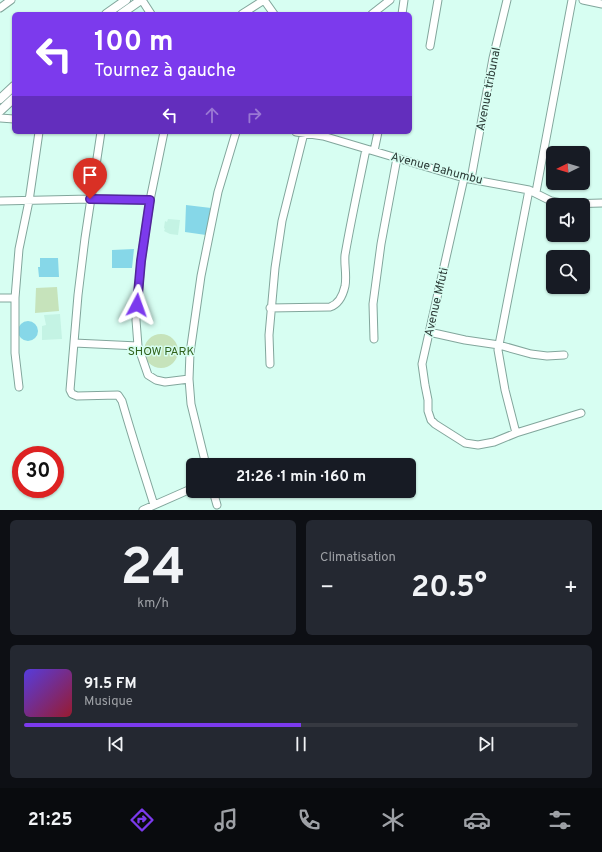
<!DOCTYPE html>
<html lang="fr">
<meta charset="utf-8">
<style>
:root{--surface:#171b24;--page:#242831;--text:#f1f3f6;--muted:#9ea1a6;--line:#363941;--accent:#7c3aed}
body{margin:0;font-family:Overpass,sans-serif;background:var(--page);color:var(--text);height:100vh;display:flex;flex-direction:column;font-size:15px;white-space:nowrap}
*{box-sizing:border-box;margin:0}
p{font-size:13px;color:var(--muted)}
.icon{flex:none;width:22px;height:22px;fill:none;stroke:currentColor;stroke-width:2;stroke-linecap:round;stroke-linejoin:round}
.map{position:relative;height:510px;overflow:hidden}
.details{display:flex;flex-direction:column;gap:10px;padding:10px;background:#0d0f14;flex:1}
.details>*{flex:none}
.top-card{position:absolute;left:12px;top:12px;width:400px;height:122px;border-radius:6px;box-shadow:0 1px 3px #0004;background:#7c3aed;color:#fff;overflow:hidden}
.needle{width:26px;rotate:265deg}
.fabs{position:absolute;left:546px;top:146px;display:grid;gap:8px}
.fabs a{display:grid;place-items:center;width:44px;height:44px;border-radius:6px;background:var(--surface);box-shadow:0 1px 3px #0004;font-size:20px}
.speed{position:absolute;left:12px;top:446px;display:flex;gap:8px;font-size:20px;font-weight:700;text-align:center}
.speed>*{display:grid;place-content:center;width:52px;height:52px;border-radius:50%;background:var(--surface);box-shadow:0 1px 3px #0004;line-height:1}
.speed .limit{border:6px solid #d22;background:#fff;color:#111}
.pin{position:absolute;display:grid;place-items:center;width:34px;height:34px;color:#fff;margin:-41px -17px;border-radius:50% 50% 50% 0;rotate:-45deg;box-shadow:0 0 4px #0007}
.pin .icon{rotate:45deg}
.me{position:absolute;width:44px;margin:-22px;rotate:4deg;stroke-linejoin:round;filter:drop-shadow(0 0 3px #0008)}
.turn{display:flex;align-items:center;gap:14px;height:84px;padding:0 16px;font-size:18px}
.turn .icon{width:52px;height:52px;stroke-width:2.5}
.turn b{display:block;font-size:28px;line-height:34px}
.lanes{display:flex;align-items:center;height:38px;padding:0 16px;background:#0003;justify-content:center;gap:20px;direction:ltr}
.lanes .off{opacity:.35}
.big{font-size:30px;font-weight:700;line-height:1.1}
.details .tile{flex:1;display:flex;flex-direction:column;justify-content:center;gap:6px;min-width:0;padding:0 14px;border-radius:6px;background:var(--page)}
.details .dial{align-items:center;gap:0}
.dial b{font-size:52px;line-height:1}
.song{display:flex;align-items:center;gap:12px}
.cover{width:48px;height:48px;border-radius:6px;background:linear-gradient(135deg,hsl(250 70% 55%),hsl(350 70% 35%))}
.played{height:4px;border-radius:2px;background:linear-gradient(90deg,var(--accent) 50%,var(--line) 50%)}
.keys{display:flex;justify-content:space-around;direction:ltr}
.heat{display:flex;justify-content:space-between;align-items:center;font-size:22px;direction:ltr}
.details .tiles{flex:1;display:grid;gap:10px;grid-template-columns:1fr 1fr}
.tile:last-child{grid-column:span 2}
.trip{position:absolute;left:186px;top:458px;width:230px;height:40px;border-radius:6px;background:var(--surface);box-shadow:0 1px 3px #0004;font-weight:700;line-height:40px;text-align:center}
.dock{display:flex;height:64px;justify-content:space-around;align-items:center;background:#090b0e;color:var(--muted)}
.dock .icon{width:28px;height:28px}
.dock .selected{color:var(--accent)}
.dock b{font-size:18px;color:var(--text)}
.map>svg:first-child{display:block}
.built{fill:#c4f3e4}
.green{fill:#c6e3bb}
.water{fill:#86d7e8}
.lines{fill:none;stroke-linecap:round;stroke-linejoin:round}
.minor-casing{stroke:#82a69c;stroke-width:9}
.major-casing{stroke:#82a69c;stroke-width:10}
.minor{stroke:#fff;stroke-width:7}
.major{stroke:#fff;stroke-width:8}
.route-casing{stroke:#51269a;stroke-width:10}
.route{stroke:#7c3aed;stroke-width:7}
.labels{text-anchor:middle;stroke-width:3;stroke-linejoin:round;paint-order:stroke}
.street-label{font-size:12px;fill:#2d3c38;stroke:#d7fef2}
.park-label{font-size:12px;fill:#32621c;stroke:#d7fef2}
</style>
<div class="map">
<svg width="602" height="510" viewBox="0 0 602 510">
<rect width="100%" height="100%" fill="#d7fef2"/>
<path class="built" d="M168,219L180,220L178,235L170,234L164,231L165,229L164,228L165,221L167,222Z
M60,314L62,339L42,340V326L46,325L44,315Z"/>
<path class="green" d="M57,287L59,311L35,313L36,288Z
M144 351a17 17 0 1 1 34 0a17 17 0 1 1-34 0Z"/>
<path class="water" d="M186,205L211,208L206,235L185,232Z
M134,249L132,268H112V250Z
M40,258H58L59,277H39L38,267H40Z
M18 331a10 10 0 1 1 20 0a10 10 0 1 1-20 0Z"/>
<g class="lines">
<defs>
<path id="minor" d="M142,0L151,14
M583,0L602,4
M0,8L11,0
M242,14L264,0L274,14
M372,14L390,0
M402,14L404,0
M430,46L438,0
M0,118L14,119
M101,132L85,238L78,295L70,390L72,394L77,396L118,395L122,401C132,436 143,470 154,505
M164,132L150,200L141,261L136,320L138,346L148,375L156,380L165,382L189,379
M296,132L323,136L464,178L529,190L551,201L566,204L602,203
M374,151L378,132
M464,178L422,364L425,385L428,400V411L431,420L435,424L465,443L478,445L494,442L516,433L581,413
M471,179L493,58L507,0
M536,192L572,0
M0,201L90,199L150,200
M0,298H15
M270,308L330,307C339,304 343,295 345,286C347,275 344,265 345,255C351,220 359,184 366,149
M429,332L465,340L499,345L531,354L547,356L564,355
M374,339L373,304L381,244L397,158
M74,343L138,346
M270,364L269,335L275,268L282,221L304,133
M19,387L15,353V298L19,249L29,201L39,132
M516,433L505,390L498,350L529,190
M206,465L191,404L189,379L190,353L201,276L218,192L236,132
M213,491L217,505
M143,510L193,488"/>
<path id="major" d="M106,14L126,0
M121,14L141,0
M0,99L14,86
M0,111L14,98"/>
</defs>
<use href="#minor" class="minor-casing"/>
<use href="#major" class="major-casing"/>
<use href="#minor" class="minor"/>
<use href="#major" class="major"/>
</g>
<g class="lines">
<defs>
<path id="route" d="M90,199L150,200L141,261L137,305"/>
</defs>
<use href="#route" class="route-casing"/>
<use href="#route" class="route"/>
</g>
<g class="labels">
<g class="street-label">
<text transform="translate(488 89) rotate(-79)" y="4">Avenue tribunal</text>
<text transform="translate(437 168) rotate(15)" y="4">Avenue Bahumbu</text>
<text transform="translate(436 302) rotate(-77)" y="4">Avenue Mfuti</text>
</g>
<g class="park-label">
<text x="161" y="355">SHOW PARK</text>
</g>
</g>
</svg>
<div class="fabs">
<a><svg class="needle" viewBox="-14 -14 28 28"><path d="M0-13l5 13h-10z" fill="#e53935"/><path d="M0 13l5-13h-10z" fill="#9ea1a6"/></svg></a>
<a><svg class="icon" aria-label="sound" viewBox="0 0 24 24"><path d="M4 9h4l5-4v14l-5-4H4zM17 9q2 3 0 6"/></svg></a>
<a><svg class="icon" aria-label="search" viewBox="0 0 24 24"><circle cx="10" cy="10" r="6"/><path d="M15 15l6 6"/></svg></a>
</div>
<div class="speed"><div class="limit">30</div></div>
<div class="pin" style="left:90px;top:199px;background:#d93025"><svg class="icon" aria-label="arrive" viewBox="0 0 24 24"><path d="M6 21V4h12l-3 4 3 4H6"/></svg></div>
<svg class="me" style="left:137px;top:305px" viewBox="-20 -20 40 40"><path d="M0-17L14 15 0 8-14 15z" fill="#7c3aed" stroke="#fff" stroke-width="4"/></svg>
<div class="trip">21:26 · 1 min · 160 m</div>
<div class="top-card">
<div class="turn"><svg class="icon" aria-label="left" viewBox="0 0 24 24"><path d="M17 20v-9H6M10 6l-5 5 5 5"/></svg><div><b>100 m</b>Tournez à gauche</div></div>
<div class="lanes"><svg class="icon" aria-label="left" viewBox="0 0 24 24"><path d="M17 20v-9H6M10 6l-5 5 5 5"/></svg><svg class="icon off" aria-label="ahead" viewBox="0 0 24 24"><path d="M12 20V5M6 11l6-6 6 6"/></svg><svg class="icon off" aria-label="right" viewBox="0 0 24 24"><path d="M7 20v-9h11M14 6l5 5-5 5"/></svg></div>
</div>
</div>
<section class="details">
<div class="tiles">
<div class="tile dial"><b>24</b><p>km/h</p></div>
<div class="tile"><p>Climatisation</p>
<div class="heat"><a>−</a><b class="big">20.5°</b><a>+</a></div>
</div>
<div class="tile">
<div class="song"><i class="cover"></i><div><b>91.5 FM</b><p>Musique</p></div></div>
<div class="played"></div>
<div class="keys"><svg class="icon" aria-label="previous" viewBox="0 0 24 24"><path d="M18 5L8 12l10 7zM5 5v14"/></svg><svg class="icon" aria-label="pause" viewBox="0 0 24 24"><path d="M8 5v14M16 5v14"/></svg><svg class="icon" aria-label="next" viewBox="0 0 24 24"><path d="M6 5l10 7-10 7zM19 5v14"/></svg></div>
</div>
</div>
</section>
<nav class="dock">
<b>21:25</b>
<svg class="icon selected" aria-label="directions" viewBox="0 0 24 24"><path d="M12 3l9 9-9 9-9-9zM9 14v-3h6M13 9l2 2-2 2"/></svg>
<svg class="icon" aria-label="music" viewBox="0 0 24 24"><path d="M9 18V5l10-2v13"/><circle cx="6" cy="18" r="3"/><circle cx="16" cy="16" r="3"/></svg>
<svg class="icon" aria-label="phone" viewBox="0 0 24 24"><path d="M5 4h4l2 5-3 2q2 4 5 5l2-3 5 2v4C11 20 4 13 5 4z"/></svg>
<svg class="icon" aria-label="climate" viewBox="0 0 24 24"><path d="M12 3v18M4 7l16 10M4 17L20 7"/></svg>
<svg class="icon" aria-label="car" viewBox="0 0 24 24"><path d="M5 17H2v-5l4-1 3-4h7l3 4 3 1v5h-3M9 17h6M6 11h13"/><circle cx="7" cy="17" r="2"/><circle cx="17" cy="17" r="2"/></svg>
<svg class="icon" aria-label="filters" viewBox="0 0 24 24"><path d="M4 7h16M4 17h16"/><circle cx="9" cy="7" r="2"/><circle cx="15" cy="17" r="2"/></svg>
</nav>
